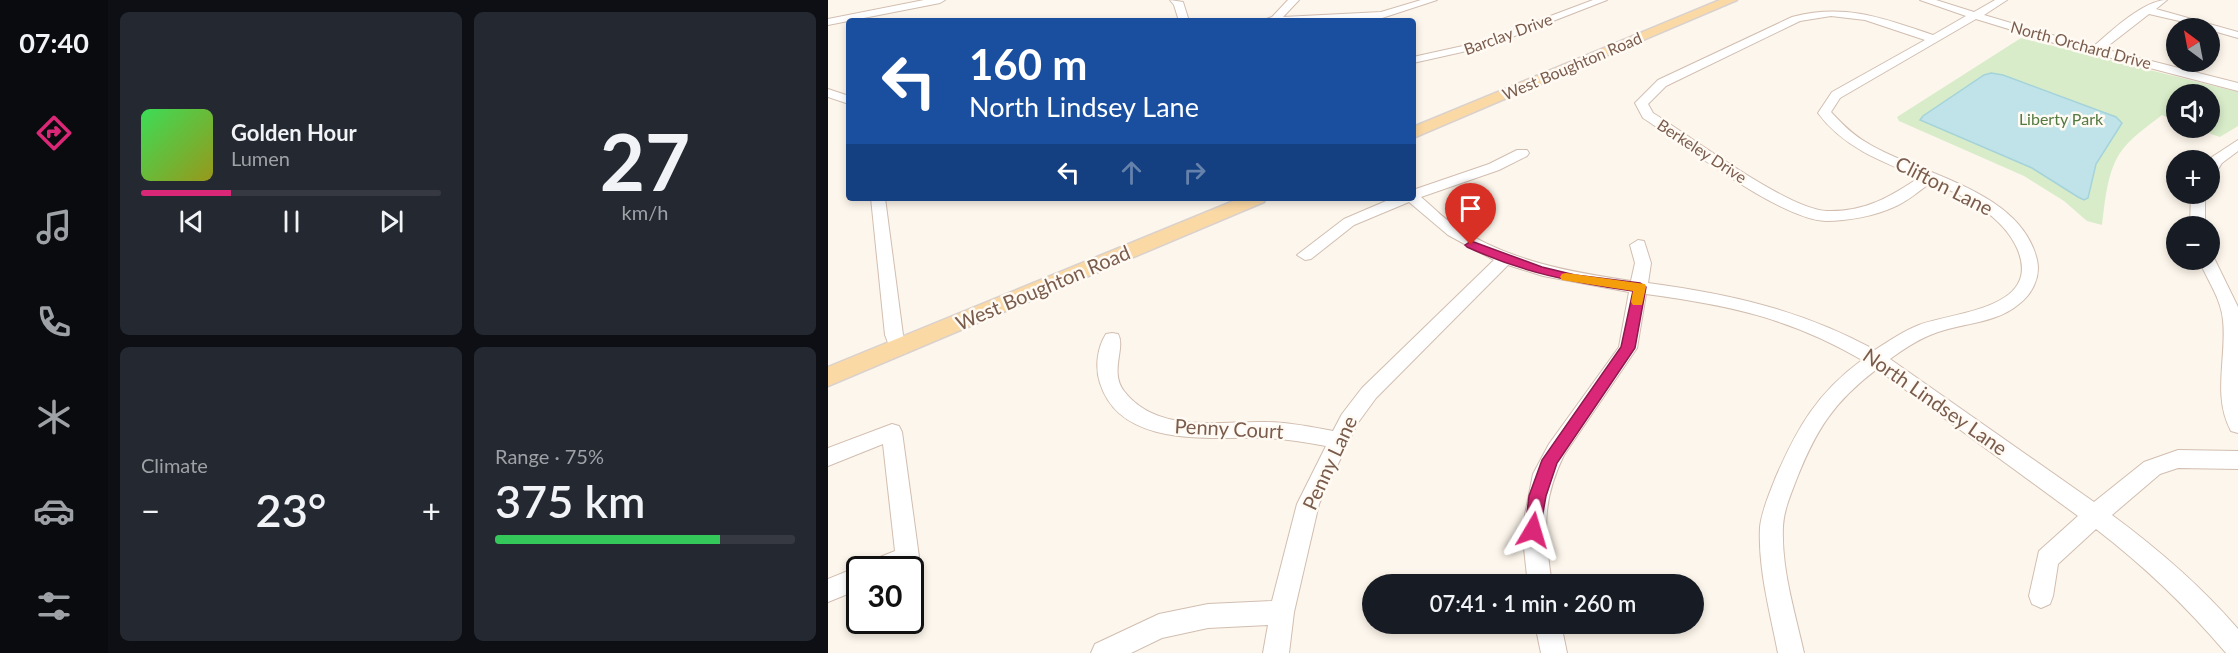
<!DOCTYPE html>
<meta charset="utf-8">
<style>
:root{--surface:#171b24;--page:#242831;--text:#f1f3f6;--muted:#9ea1a6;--line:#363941;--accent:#db2777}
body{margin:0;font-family:Lato,sans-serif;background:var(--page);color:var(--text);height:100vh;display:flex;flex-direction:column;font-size:22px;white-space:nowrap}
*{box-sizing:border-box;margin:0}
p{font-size:20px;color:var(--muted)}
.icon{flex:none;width:33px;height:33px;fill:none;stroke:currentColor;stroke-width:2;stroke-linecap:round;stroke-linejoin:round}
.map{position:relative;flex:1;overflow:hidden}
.details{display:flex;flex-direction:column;gap:12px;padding:12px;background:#0d0f14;width:720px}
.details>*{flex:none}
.guide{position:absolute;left:18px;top:18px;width:570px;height:183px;border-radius:6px;box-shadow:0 3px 9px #0003;background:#1a4fa0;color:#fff;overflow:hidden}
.needle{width:39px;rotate:328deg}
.fabs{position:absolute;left:1338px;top:18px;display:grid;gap:12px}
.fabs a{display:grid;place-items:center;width:54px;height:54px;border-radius:50%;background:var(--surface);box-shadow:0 3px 9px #0003;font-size:30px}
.speed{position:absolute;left:18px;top:556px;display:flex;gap:12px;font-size:30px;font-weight:700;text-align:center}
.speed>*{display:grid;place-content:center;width:78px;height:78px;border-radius:50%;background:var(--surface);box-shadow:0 3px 9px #0003;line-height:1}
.speed .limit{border:3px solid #111;border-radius:9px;background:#fff;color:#111}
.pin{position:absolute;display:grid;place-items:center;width:51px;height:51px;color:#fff;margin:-62px -26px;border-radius:50% 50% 50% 0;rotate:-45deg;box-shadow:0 0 6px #0007}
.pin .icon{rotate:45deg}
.me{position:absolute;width:66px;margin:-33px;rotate:7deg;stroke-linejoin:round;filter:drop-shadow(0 0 4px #0008)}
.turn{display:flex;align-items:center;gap:21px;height:126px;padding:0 24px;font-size:27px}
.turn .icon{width:78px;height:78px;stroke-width:2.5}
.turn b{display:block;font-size:42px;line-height:51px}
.lanes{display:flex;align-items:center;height:57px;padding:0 24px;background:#0003;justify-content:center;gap:30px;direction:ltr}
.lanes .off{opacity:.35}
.big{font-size:45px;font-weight:600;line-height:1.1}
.details .tile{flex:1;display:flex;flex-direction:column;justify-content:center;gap:9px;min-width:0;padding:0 21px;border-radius:9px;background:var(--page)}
.details .dial{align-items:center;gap:0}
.dial b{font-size:78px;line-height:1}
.song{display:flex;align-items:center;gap:18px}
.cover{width:72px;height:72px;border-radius:9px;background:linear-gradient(135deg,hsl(130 70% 55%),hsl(60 70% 35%))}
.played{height:6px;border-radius:3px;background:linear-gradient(90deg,var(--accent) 30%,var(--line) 30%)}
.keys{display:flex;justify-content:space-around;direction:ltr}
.heat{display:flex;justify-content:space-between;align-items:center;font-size:33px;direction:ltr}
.charge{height:9px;border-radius:4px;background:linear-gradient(90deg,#34c759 75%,var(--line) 0)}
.details .tiles{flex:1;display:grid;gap:12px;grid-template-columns:repeat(2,1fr)}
.trip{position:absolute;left:534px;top:574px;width:342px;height:60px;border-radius:30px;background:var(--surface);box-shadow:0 3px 9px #0003;font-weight:600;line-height:60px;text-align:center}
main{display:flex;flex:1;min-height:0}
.tabs{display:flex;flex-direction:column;width:108px;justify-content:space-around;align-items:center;background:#090b0e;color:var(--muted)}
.tabs .icon{width:42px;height:42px}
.tabs .on{color:var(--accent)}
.tabs b{font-size:27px;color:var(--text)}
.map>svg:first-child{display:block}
.green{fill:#d8ecc9}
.water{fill:#bfe3e8;stroke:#a5d3da;stroke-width:1.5}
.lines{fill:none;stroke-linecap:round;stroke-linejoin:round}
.minor-casing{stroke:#d1beb0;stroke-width:2}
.major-casing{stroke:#dad1cd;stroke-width:3}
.minor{fill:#fff;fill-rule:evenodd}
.major{fill:#fbd9a5;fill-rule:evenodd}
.route{fill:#db2777;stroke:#8e194d;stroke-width:1.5}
.slow{fill:#f59e0b}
.labels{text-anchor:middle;stroke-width:5;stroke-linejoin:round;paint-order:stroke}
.far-street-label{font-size:16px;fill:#7a5c4d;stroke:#fffaf3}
.far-park-label{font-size:16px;fill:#537a41;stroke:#fffaf3}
.street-label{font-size:20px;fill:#7a5c4d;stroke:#fffaf3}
</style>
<main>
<nav class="tabs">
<b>07:40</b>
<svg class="icon on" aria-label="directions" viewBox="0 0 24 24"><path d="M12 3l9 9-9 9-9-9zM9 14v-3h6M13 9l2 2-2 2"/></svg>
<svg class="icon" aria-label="music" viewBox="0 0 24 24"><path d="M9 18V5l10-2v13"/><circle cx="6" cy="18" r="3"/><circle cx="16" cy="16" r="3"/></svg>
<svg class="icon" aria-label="phone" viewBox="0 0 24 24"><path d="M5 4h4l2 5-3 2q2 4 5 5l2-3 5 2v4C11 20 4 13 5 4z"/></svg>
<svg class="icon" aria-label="climate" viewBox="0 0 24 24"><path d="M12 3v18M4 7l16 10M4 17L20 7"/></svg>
<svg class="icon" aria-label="car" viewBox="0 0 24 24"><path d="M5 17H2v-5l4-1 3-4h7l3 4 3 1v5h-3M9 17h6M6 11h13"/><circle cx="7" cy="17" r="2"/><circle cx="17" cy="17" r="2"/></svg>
<svg class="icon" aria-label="filters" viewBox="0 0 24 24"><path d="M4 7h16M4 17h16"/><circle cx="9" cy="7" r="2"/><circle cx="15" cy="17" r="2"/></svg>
</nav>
<section class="details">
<div class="tiles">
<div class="tile">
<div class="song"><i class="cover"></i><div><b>Golden Hour</b><p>Lumen</p></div></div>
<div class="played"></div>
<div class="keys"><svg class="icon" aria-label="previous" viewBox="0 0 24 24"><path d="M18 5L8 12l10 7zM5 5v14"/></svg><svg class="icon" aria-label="pause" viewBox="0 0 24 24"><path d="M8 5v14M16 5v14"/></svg><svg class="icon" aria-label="next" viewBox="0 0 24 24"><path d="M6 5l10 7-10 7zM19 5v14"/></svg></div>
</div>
<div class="tile dial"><b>27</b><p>km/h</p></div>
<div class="tile"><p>Climate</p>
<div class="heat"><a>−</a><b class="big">23°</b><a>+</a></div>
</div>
<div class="tile"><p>Range · 75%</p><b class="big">375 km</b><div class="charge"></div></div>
</div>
</section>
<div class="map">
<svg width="1410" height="653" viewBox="0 0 1410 653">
<rect width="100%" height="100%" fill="#fdf6ec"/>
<path class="green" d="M1193,38L1410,92V126L1392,137L1366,128H1382V94H1348V121L1334,115C1320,126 1302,138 1292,153C1279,173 1277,201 1274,225L1259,221L1236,201L1196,176L1071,121L1069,117Z"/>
<path class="water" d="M1163,73L1175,75L1288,117L1294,123L1268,164L1260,198L1256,200L1250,197L1204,168L1092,120L1095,116L1156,75Z"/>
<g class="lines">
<defs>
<path id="minor" d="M96,0H117L112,3L0,25V19Z
M342,0L355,2L361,21H351L346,5Z
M460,0H471L455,17L553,12L593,0H609L554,18L433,21L444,17Z
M765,0H779L661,46L585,63V57L653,42Z
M1092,0H1108L1146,12L1167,0H1179L1156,15L1265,47C1283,31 1316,0 1339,0L1328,9L1410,32V38L1382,30V28L1321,14L1276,49L1410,83V91L1226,43L1148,19L1012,98L1003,112C1015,125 1026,136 1041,144C1093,175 1193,190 1209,260C1213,277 1204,294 1191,304C1169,323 1136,323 1110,332C1092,338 1077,348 1062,359L1266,502L1316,462L1350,450L1410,451V469L1350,468L1332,474L1284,515C1330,549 1372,585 1410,629V653H1398C1358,606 1316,566 1268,529L1230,564L1225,596L1222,604L1213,608L1204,604L1201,596L1211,551L1250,516L1049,369C1006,402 989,428 969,478C963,494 956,509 955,526C953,569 967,612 976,653H950C942,612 930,569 932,527C934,510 941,495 947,479C969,428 989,393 1034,360C962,318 900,305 818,294L809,348L736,455C712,504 717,534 724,585H700L694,530L705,474L721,444L791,347L801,292L715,276L680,265L548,398L529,424L491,504L466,612L461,653H435L440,625L380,628L334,638L303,653H263L267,644L331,614L380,604L444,601L469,504L498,446C478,442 459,439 439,438C386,436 293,450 272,383C267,368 269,348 278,334L284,333L290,334C298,347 281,372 296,391C329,434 391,421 437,422C460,422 483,427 505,431L514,414L534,388L666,260L620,235L581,202L526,225L483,259L477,260L469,255L516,219L565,198H585V190L661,164L689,150H699L701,153L699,156L671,170L593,197C606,208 618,221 632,229C685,262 743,272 803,281L807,263L802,245L810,240L816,241L823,263L820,283C902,294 974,310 1047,350C1061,341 1075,331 1091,325C1126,312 1216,309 1189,248C1174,215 1136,196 1104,182C1092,190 1079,202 1066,207C1046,216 1020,221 998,221C951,219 857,145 815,118L807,103L830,80L964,17C1017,3 1055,18 1105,35L1138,16ZM1003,16L1037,20L1097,40L1004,92L990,113C1015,147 1054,162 1092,177C1062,197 1037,212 999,211C960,210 862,136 825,113L820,104L838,86L972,21Z
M0,89L21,96V104L0,97Z
M1410,140V151L1394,163L1387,174L1382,175V161L1384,157Z
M1363,194H1377V226H1362Z
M43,198H57L75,335L80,348L78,353L71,355L64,353L57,335Z
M1382,255L1387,260L1410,307V433L1403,431C1384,396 1399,357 1395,320C1393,298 1379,280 1371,260H1382Z
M64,424L71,426L74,432L91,557L87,565L74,570H32V589L0,602V579L32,566L37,568L40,562L67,551L55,444L0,466V448Z
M707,624H733L739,653H713Z"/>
<path id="major" d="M892,0H909L585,138V127Z
M413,198H438L436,202L0,386V367Z"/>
</defs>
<use href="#minor" class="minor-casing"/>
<use href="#major" class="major-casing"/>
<use href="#minor" class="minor"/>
<use href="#major" class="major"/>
</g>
<path class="route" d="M643,241L714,267L747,275L812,283L818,287L807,348L729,463L718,496L711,535L705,537L699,535L697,530L701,496L714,460L793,347L805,291C746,283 693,272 639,247L637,245Z"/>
<path class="slow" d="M738,273L817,284L818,287L814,305H805L803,302L805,291L734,280L732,277L734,274Z"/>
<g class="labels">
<g class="far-street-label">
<text transform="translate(680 34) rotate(-20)" y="6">Barclay Drive</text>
<text transform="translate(1253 45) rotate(15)" y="6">North Orchard Drive</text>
<text transform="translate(744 66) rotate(-23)" y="6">West Boughton Road</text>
<text transform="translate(874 151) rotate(33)" y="6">Berkeley Drive</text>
</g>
<g class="far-park-label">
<text x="1233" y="125">Liberty Park</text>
</g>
<g class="street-label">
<text transform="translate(1116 186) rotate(27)" y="7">Clifton Lane</text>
<text transform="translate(215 288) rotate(-23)" y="7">West Boughton Road</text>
<text transform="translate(1107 402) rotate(35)" y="7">North Lindsey Lane</text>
<text transform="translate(401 429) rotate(3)" y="7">Penny Court</text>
<text transform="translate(502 463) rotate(-65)" y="7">Penny Lane</text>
</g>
</g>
</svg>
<div class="fabs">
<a><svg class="needle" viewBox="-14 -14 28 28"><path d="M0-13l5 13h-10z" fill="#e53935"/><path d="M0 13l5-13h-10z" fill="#9ea1a6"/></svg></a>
<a><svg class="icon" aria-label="sound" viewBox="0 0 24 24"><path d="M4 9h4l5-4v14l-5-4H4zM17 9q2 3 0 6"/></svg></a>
<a>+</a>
<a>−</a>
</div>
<div class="speed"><div class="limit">30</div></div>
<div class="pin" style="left:643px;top:245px;background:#d93025"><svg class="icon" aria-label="arrive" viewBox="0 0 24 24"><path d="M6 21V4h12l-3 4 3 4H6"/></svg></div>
<svg class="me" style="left:705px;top:530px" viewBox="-20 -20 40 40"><path d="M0-17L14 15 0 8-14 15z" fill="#db2777" stroke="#fff" stroke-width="4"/></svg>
<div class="trip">07:41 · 1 min · 260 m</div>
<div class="guide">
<div class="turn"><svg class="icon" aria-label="left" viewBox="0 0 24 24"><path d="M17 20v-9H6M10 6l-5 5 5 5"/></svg><div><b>160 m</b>North Lindsey Lane</div></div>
<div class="lanes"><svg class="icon" aria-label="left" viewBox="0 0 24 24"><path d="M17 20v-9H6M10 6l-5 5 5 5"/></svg><svg class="icon off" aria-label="ahead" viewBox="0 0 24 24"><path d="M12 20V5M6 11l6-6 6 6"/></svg><svg class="icon off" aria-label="right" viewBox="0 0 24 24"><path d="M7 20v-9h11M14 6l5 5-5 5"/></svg></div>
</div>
</div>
</main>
